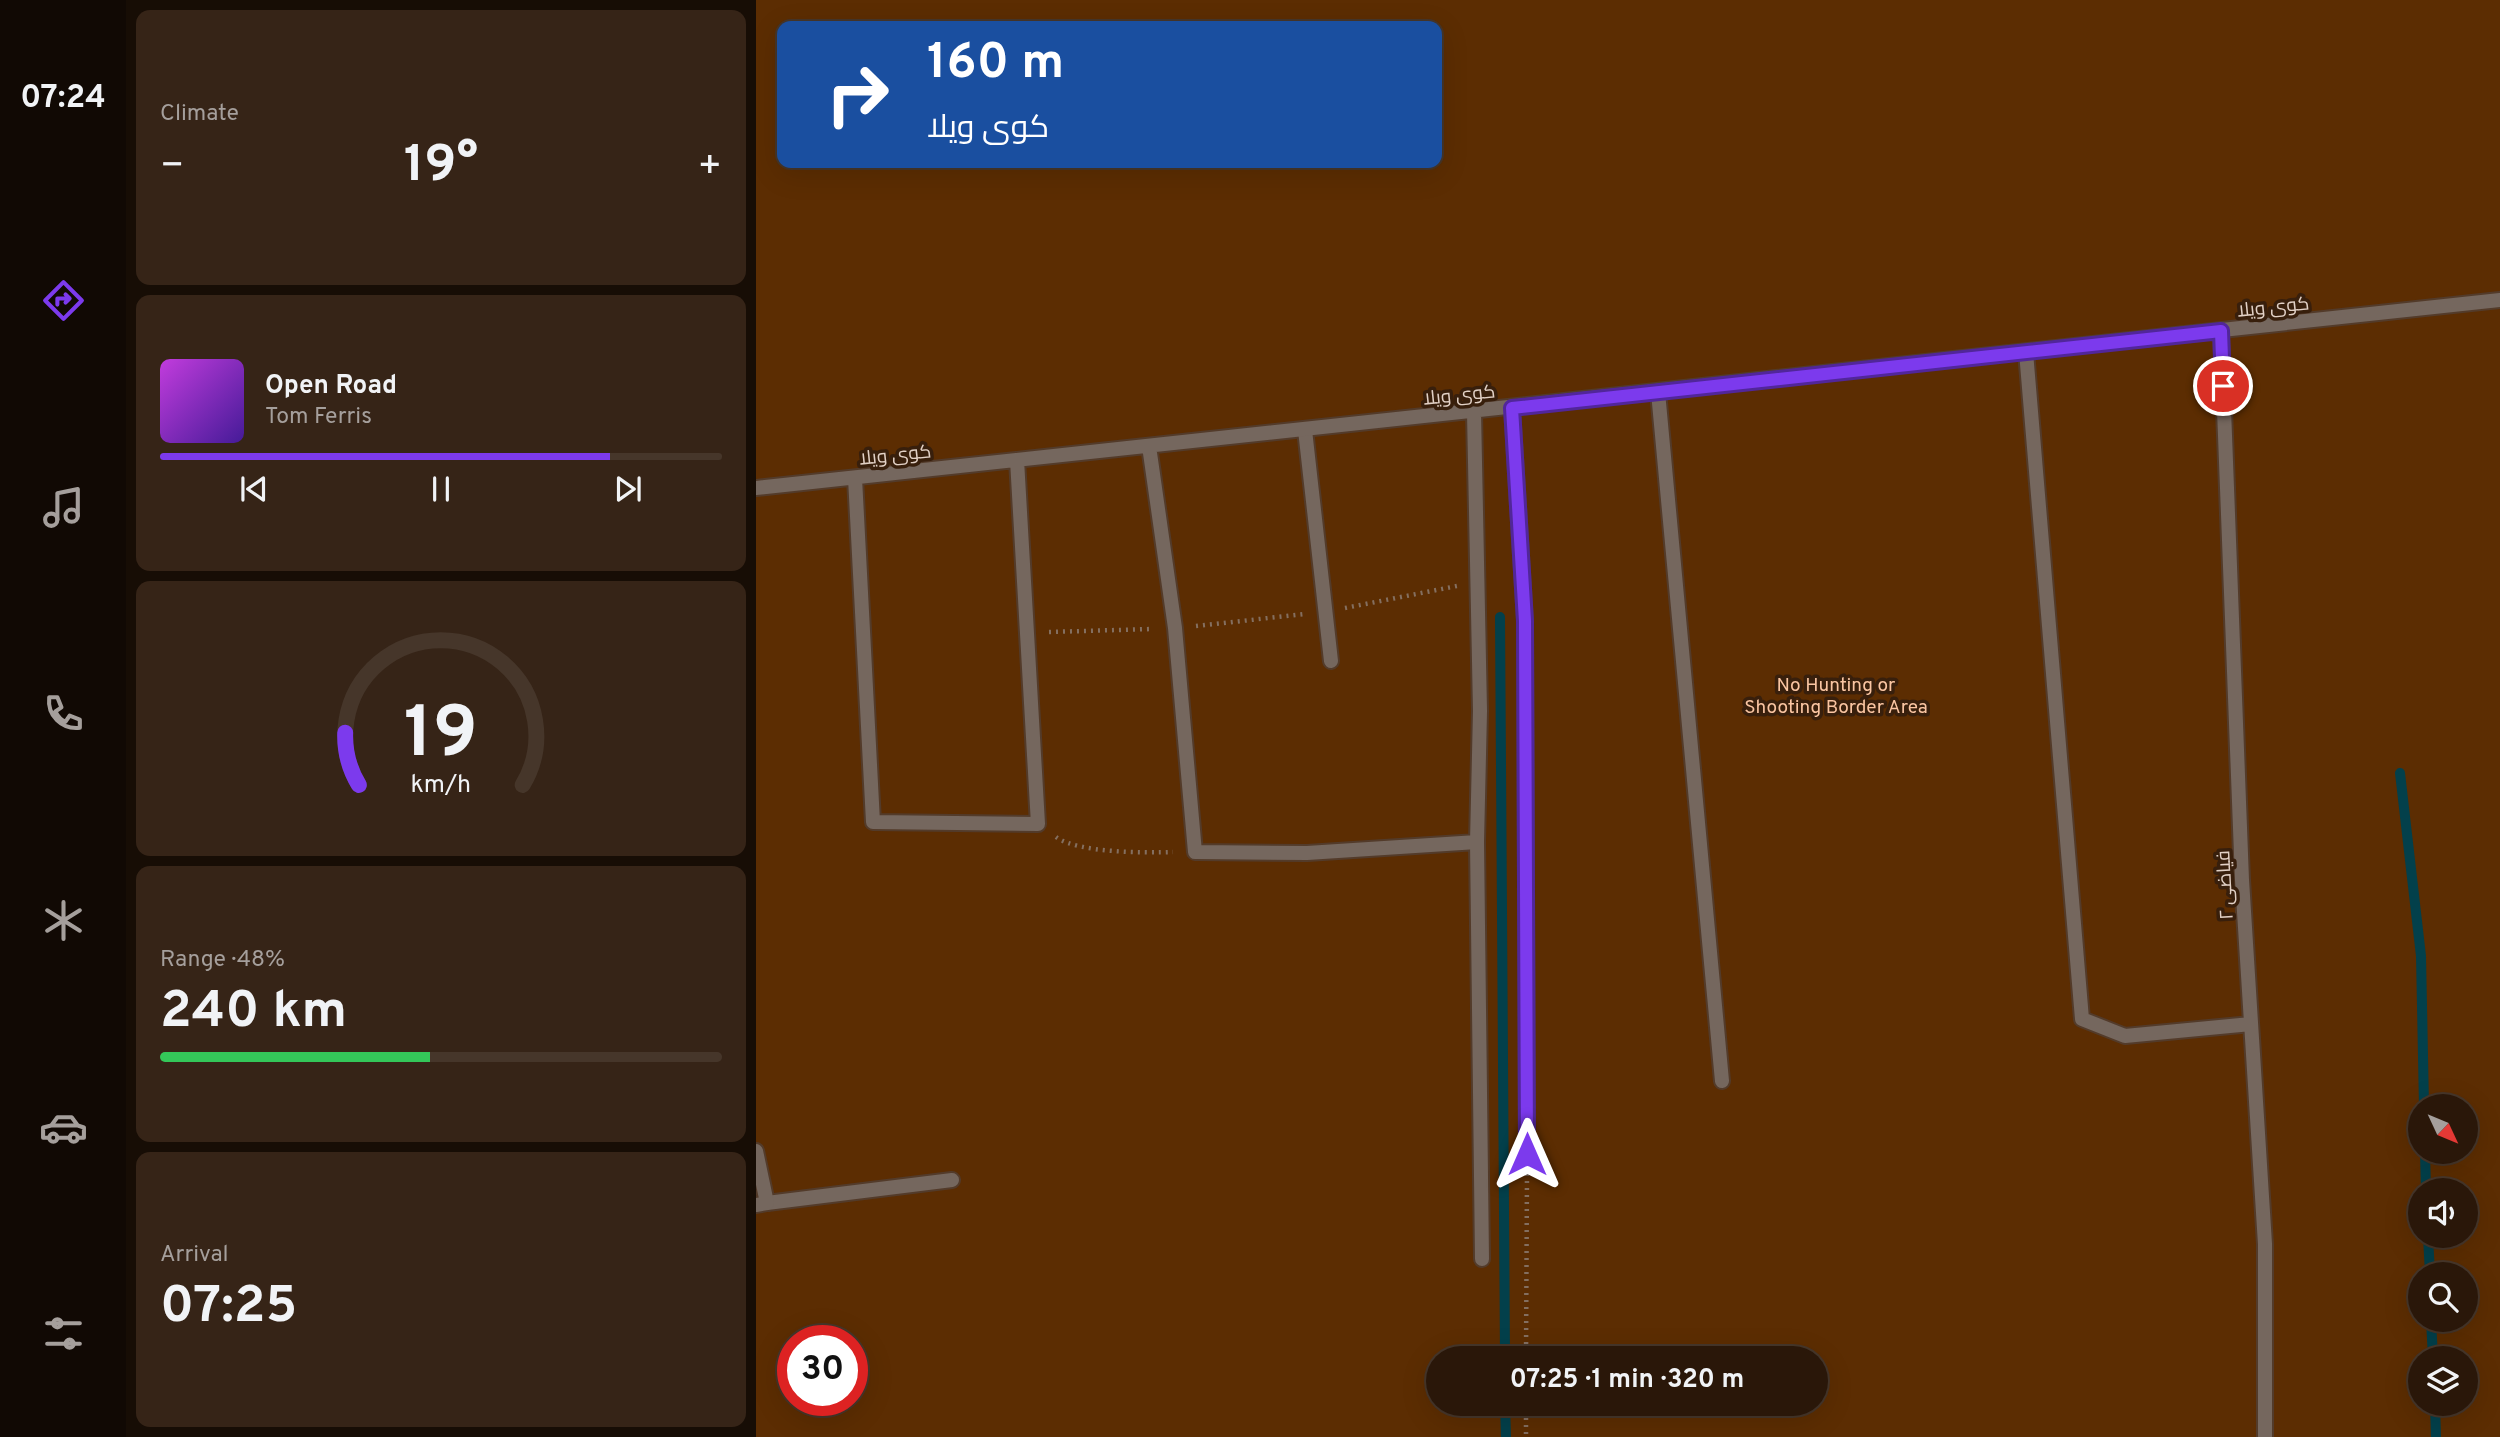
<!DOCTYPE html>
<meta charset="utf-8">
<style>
:root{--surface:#2a1709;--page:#362417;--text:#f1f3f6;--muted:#a59f9c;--line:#46362a;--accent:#7c3aed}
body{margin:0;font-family:Overpass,Cairo,sans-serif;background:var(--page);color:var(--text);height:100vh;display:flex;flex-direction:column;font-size:26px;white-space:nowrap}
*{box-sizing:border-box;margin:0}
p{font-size:23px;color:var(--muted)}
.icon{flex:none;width:38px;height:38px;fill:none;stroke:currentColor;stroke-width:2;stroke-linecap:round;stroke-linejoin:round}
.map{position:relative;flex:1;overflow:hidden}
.panel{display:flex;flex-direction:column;gap:10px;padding:10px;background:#170d05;width:630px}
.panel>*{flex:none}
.banner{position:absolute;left:21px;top:21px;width:665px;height:147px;border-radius:14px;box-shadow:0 7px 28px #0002,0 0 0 2px var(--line);background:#1a4fa0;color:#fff;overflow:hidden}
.needle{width:46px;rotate:134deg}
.buttons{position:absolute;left:1652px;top:1094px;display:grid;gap:14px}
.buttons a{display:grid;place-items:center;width:70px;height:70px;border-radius:50%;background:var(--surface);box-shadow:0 7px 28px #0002,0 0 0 2px var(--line);font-size:35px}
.speed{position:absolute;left:21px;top:1325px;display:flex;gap:14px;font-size:35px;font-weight:700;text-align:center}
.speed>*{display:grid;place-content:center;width:91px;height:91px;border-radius:50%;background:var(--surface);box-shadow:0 7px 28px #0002,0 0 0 2px var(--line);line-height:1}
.speed .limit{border:10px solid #d22;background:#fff;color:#111}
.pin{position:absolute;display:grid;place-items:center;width:60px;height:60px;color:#fff;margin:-30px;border:4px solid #fff;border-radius:50%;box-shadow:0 2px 7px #0007}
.me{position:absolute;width:77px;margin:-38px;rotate:0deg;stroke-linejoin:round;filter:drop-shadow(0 0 5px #0008)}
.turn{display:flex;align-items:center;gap:24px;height:147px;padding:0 35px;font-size:32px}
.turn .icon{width:91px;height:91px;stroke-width:2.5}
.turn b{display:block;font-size:49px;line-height:60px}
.big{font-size:52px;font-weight:700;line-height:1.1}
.panel .card{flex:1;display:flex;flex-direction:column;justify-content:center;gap:10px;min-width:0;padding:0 24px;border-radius:14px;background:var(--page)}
.panel .dial{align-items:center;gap:0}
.dial svg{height:182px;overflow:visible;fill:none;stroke:var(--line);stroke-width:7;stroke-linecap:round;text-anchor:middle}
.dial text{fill:var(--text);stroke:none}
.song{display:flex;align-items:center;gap:21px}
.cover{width:84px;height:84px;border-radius:10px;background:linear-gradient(135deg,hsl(290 70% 55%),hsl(260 70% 35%))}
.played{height:7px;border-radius:4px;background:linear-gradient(90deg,var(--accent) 80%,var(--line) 80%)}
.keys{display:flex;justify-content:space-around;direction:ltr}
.heat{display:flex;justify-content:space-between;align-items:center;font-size:38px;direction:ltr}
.charge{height:10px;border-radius:5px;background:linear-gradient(90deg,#34c759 48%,var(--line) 0)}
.trip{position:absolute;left:670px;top:1346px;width:402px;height:70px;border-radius:35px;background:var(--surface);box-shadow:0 7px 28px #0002,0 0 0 2px var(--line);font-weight:700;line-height:70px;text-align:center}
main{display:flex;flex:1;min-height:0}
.tabs{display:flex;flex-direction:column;width:126px;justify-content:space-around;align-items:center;background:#110904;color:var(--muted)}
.tabs .icon{width:49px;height:49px}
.tabs .selected{color:var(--accent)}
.tabs b{font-size:32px;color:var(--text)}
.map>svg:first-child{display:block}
.green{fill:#5c2d02;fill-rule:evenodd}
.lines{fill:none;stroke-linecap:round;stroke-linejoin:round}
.stream{stroke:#03404b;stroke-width:10}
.service-casing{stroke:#533b2a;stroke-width:18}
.minor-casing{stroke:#533b2a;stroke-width:18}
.path{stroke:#846f60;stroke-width:4.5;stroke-dasharray:2 5;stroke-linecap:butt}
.service{stroke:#75675e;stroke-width:14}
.minor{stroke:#75675e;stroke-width:14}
.route-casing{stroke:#51269a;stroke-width:18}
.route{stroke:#7c3aed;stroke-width:12}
.labels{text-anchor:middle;stroke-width:7;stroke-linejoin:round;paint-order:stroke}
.street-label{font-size:19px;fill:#e2d1c6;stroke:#381f0c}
.park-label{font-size:19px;fill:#fac5a2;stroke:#381f0c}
</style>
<main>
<nav class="tabs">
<b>07:24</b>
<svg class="icon selected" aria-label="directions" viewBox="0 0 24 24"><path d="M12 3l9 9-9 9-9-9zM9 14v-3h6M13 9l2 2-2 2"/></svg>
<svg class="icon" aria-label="music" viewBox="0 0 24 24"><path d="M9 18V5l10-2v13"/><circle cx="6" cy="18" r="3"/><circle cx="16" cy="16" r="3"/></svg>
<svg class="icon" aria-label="phone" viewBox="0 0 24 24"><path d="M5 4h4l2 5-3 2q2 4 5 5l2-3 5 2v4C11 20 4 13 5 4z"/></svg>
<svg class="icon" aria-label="climate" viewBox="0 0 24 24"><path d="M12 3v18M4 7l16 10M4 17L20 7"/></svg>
<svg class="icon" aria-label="car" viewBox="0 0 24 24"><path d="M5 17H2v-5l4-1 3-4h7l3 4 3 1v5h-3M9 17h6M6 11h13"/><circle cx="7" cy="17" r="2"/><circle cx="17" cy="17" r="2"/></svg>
<svg class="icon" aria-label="filters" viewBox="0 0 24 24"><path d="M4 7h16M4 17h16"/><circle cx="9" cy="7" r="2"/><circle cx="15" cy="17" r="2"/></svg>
</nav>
<section class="panel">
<div class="card"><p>Climate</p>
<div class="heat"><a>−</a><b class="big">19°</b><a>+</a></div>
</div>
<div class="card">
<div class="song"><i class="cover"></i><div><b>Open Road</b><p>Tom Ferris</p></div></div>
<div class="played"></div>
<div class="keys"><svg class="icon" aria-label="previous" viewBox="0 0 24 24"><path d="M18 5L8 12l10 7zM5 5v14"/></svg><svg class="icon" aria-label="pause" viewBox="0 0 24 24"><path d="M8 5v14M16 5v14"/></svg><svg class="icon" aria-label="next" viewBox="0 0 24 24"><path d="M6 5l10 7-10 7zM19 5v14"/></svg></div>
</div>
<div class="card dial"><svg viewBox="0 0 100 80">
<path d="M14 69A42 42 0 1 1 86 69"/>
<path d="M14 69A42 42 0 0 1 8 46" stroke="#7c3aed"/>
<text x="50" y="56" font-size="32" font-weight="700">19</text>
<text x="50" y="72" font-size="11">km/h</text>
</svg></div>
<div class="card"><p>Range · 48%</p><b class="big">240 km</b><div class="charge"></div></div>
<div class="card"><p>Arrival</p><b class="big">07:25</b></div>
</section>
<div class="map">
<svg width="1744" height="1437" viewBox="0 0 1744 1437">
<rect width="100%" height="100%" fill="#381f0c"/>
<path class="green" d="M0,0H1744V1437H0ZM26,26H681V163H26ZM1664,1106H1710V1152H1664ZM1664,1190H1710V1236H1664ZM1664,1274H1710V1320H1664ZM37,1340H96V1400H37ZM682,1358H1060V1404H682ZM1664,1358H1710V1404H1664Z"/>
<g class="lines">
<path class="stream" d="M744,617L749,1358
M1644,773L1665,956L1668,1106
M1669,1152L1670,1190
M1672,1236L1674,1274
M1675,1320L1677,1358
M749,1404L750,1437
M1679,1404L1680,1437"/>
<defs>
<path id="service" d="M549,430L575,661
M11,1203L196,1180"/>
<path id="minor" d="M1465,331L1486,880L1509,1244V1437
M1270,352L1326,1019L1369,1036L1495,1024
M902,392L966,1081
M756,408L769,621L771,1154
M718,412L724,711L721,842L726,1259
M393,446L419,628L439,852L551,853L721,842
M99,478L117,822L282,824L261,460
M0,488L1744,300
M0,1151L11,1203L0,1205"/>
</defs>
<use href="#service" class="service-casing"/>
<use href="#minor" class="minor-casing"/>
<path class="path" d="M589,608L701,586
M440,626L549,614
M293,632L396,629
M300,837C322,853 388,853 417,852
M770,1358L771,1173
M770,1404V1437"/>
<use href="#service" class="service"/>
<use href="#minor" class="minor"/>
</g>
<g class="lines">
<defs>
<path id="route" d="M771,1154L769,621L756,408L1465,331L1467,386"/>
</defs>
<use href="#route" class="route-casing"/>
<use href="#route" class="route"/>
</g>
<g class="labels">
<g class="street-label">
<text transform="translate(1517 306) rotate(-6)" y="7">کوی ویلا</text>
<text transform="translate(703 394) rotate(-6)" y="7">کوی ویلا</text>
<text transform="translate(139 454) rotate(-6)" y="7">کوی ویلا</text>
<text transform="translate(1468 885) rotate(-93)" y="7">فیاضی ۲</text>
</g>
<g class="park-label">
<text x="1080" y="691">No Hunting or<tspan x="1080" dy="22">Shooting Border Area</tspan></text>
</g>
</g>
</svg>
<div class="buttons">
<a><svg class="needle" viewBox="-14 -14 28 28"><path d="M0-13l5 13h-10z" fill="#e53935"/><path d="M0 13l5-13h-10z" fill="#a59f9c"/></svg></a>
<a><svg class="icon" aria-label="sound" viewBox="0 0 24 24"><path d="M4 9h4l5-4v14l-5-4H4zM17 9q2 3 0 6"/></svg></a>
<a><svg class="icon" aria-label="search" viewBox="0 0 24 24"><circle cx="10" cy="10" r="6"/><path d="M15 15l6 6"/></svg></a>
<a><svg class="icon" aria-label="layers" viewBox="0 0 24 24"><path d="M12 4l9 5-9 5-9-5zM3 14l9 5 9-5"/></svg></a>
</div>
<div class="speed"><div class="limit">30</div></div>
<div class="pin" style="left:1467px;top:386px;background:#d93025"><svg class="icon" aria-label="arrive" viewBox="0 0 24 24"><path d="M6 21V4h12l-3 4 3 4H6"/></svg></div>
<svg class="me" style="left:771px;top:1154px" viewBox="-20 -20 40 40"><path d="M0-17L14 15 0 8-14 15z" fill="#7c3aed" stroke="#fff" stroke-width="4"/></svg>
<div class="trip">07:25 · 1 min · 320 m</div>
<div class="banner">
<div class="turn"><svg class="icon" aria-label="right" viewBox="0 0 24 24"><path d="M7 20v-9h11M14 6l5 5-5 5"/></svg><div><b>160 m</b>کوی ویلا</div></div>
</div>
</div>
</main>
